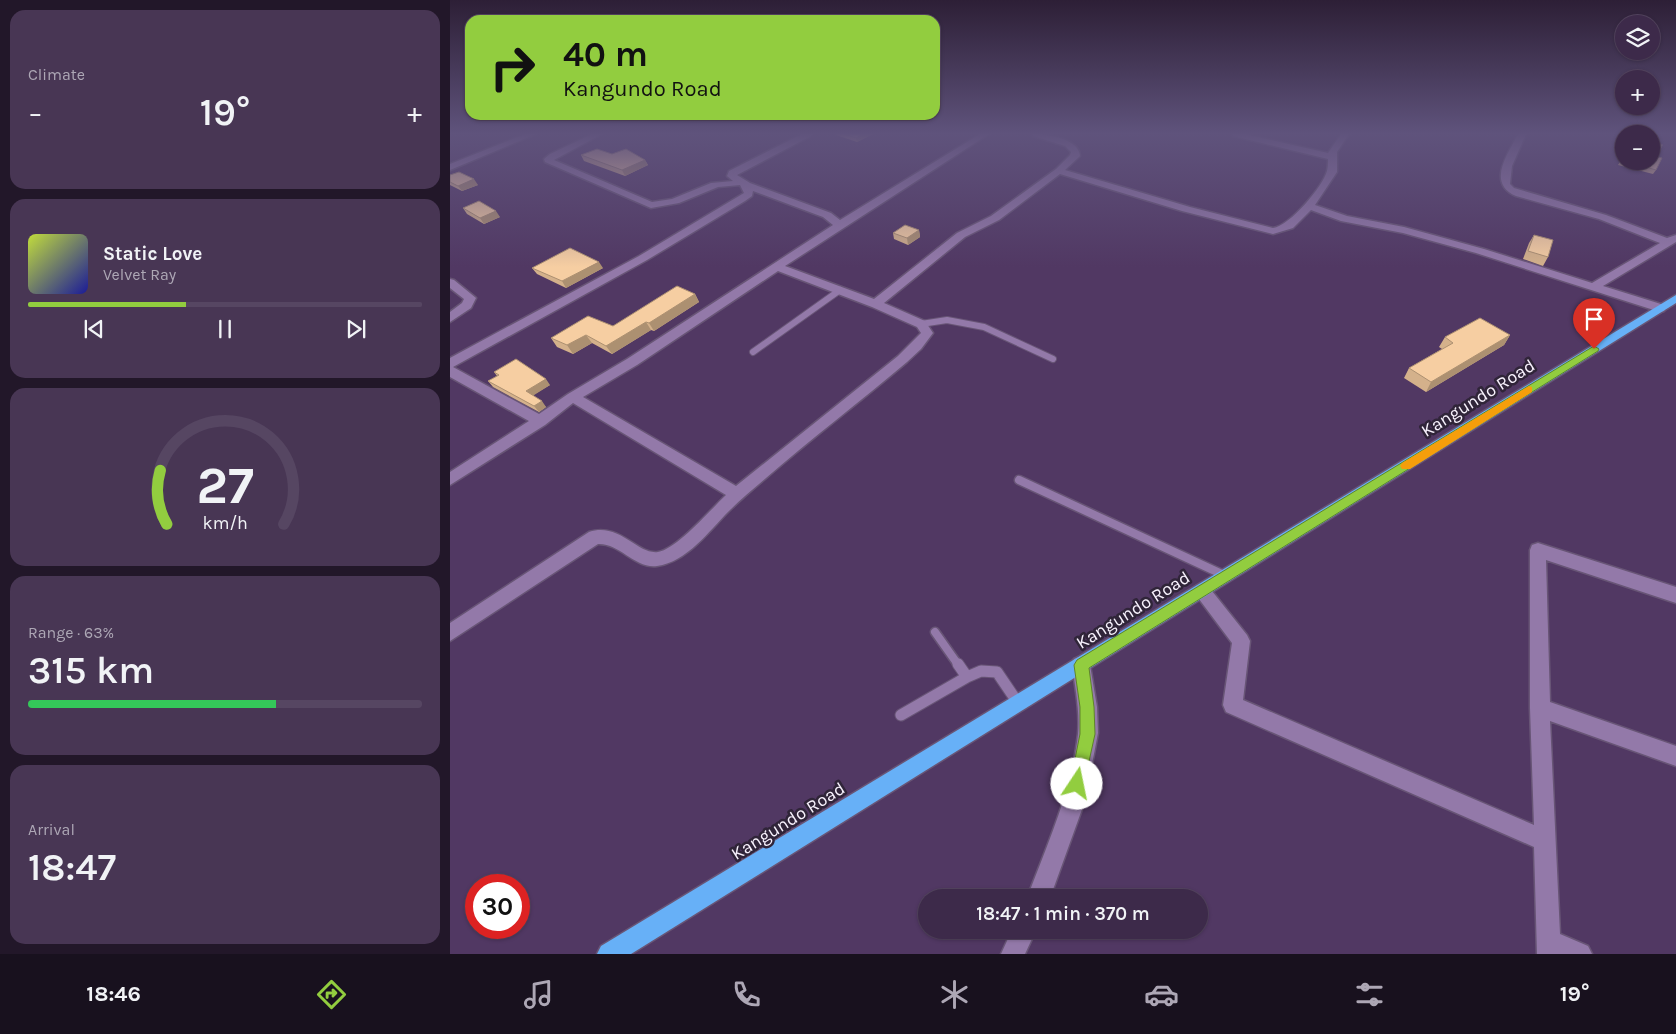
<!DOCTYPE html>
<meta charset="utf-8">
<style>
:root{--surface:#3d2a4a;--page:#483654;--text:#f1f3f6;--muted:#ada7b5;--line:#564662;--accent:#92cd3f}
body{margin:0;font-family:Karla,sans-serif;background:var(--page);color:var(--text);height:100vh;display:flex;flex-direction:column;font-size:19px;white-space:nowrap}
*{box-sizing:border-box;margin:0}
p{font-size:16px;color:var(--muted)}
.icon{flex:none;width:28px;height:28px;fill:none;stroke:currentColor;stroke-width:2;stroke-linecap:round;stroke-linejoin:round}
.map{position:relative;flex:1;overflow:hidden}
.drawer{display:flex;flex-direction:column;gap:10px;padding:10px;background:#221729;width:450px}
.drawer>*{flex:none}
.guide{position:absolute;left:15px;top:15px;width:475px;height:105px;border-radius:15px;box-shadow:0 1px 4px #0004,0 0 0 1px var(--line);background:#92cd3f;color:#111;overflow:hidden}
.buttons{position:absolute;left:1165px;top:15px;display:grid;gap:10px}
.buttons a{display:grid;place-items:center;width:45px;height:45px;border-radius:50%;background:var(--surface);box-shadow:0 1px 4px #0004,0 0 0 1px var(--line);font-size:25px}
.speed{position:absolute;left:15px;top:874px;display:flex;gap:10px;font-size:25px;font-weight:700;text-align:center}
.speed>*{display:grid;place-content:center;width:65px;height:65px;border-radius:50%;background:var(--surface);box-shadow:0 1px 4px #0004,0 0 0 1px var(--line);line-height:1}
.speed .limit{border:8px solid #d22;background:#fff;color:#111}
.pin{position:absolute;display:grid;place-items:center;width:42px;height:42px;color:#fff;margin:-51px -21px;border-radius:50% 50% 50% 0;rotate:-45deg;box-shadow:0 0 5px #0007}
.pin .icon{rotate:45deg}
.me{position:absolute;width:55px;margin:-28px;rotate:11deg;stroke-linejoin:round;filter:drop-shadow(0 0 4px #0008)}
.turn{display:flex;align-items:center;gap:18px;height:105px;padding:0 15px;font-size:22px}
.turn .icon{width:65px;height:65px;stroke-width:2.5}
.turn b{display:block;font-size:35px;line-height:42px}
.big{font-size:38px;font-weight:600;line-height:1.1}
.drawer .widget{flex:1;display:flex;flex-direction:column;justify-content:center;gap:8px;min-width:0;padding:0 18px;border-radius:15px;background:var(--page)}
.drawer .dial{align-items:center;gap:0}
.dial svg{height:130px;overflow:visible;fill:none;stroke:var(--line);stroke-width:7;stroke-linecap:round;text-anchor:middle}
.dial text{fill:var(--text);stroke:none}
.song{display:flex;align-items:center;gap:15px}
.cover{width:60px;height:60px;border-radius:8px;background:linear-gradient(135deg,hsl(70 70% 55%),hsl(240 70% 35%))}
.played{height:5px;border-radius:2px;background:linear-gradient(90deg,var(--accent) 40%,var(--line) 40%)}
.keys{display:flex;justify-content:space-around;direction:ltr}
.heat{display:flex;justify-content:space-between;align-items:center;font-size:28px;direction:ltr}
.charge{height:8px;border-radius:4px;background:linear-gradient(90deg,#34c759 63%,var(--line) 0)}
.trip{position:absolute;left:468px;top:889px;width:290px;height:50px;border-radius:25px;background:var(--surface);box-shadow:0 1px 4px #0004,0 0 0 1px var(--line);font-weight:600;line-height:50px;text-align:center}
.dock{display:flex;height:80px;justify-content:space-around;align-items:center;background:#18111e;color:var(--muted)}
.dock .icon{width:35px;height:35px}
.dock .on{color:var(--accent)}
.dock b{font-size:22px;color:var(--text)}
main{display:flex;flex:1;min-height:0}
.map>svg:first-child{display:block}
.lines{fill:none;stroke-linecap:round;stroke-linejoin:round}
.lane-far2-casing{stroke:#685576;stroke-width:8}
.lane-far1-casing{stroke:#685576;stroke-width:11}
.lane-casing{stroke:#685576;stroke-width:13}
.street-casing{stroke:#685576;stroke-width:3}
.highway-casing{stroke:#685576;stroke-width:3}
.lane-far2{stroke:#9379a9;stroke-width:6}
.lane-far1{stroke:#9379a9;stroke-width:8}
.lane{stroke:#9379a9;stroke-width:11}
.street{fill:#9379a9;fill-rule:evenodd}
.highway{fill:#67b0f7;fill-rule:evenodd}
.wall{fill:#d4b18b}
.shaded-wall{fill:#ac9071}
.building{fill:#f6cea2;stroke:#ac9071}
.route{fill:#92cd3f;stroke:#5f8529}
.slow{fill:#f59e0b}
.labels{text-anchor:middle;stroke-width:5;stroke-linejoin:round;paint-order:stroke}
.street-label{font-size:18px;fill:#f8f2fd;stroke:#302539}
</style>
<main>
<section class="drawer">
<div class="widget"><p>Climate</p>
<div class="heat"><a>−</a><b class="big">19°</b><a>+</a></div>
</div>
<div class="widget">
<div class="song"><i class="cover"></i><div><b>Static Love</b><p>Velvet Ray</p></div></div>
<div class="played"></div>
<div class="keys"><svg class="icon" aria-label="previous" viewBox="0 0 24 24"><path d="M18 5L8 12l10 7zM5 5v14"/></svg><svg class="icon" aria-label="pause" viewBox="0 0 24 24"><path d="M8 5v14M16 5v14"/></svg><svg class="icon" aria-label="next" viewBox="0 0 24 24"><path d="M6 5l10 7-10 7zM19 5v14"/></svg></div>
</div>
<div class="widget dial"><svg viewBox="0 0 100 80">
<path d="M14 69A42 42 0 1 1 86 69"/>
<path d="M14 69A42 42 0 0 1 10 36" stroke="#92cd3f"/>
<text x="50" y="56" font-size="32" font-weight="700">27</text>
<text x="50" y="72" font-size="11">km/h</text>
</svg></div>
<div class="widget"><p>Range · 63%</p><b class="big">315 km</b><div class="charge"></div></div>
<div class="widget"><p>Arrival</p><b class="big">18:47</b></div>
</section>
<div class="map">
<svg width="1226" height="954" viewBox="0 0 1226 954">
<rect width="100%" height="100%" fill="#513863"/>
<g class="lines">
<defs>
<path id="lane-far2" d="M471,324L497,320L534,327L603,359
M303,352L390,290"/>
<path id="lane-far1" d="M569,480L776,576
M485,632L509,666"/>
<path id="lane" d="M508,664L517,677
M451,715L517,677L531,671L547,672L568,703"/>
<path id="street" d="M75,134H86L0,170V164Z
M142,134H152L104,160L202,202L222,199L261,183L283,181L277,176L279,171L352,134H362L361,136L287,175L300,183L381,213L390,220L530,134H539L335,266L424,299L507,233L541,216L606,169L620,155L621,152L615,146L583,136L582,134C596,134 629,138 630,156L615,170L740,207L823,228C840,226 873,186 877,171C878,167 878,163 878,159L783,136L782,134H795L878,153L891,134H899L887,152V172L865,205L897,216L954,227L1034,249L1142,283L1210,243L1149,219L1066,196C1036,183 1058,154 1068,134H1076L1062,166L1060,184L1064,188L1156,215L1217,238L1226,235V242L1153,286L1214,305L1216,308L1214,311L1210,312L1026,253L953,233L891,221L861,210L843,228L823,234L732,211L610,174L549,220L515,237L434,303L475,321L483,333L471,349L457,362C411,401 362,438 316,478C303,489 291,499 279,511C259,531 237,562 207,566C185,569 170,543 148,544L0,641V623L139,532C170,522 187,555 208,552C227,549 261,509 276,495L123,403L95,425L0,485V472L79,421L0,377V358L189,256L294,193L290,185L268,187L229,203L201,208L95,162L94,159L100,154ZM303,191L373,217L383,225L177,359L118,394L89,414L3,367L197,260L295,201L302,196ZM328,271L422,307L467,327L471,333L448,356L286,486L133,397L187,365Z
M0,279L4,280L26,298L21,308L0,322V312L12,303L14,299L0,288Z
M1088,543L1226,587V603L1096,560L1100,702L1226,746V766L1100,721L1110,934L1138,946L1142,954H1087L1084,847L776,712L773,705L782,643L743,591L746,586L752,584L758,586L797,635L800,641L793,700L1084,825L1080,708V550L1082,545Z
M631,656L638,659L640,665L647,707L648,733L635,801L600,898H577C597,845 622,790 628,734C630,711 625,687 622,665L624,659Z
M562,930H586L575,954H551Z"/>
<path id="highway" d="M1226,295V303L181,954H147L151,946Z"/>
</defs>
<use href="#lane-far2" class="lane-far2-casing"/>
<use href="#lane-far1" class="lane-far1-casing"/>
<use href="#lane" class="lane-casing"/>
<use href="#street" class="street-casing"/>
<use href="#highway" class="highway-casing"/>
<use href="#lane-far2" class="lane-far2"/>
<use href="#lane-far1" class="lane-far1"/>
<use href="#lane" class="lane"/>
<use href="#street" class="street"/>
<use href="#highway" class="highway"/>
</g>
<path class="wall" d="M386,134H423L407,142L386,135Z
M1201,142L1213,145L1210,150L1203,156L1206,170L1203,174L1168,165L1171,160L1174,158V161H1201Z
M162,154L195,160L198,165L175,176L134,161L131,155Z
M0,175L28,185L12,191L0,185Z
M13,208L50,217L34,224L17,214Z
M469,230L470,237L458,245L444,239L443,233Z
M1084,235L1098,257L1093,266L1073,259L1079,243Z
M82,268H153L116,288L87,274Z
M245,294L249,302L204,331L201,330L162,354L142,343L123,354L107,347L101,338L163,326Z
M1060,335L1054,345L976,392L954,378L959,368L992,349L989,347L995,337Z
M44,372L100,385L83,395L96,407L89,412L43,387L38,381L47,376Z"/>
<path class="shaded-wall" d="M413,134H423L407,142L406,138Z
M1213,145L1210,150L1201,157V155Z
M195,160L198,165L175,176L172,170Z
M24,179L28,185L12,191L8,186Z
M46,211L50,217L34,224L30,218Z
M469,230L470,237L458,245L457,238Z
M149,262L153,268L116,288L112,281Z
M245,294L249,302L204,331L199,323Z
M196,322L201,330L162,354L156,346Z
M136,335L142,343L123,354L117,345Z
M1060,335L1054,345L976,392L981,382Z
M96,379L100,385L81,397L76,391Z
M92,401L96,407L89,412L84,406Z"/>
<path class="building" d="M394,134H413L406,138Z
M1201,142L1213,145L1201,155Z
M147,149L162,154L176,149L195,160L172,170L131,155Z
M1201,155L1212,158L1206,170L1175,161H1201Z
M9,172L24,179L8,186L0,182V175Z
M29,201L46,211L30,218L13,208Z
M455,225L469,230L457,238L443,233Z
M1084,235L1103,240L1098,257L1078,251Z
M120,248L149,262L112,281L82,268Z
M227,286L245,294L199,323L196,322L156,346L136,335L117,345L101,338L138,316L163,326Z
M1030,318L1060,335L981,382L959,368L1003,343L995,337Z
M66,359L96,379L76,391L92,401L84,406L38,381L49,375L44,372Z"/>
<linearGradient id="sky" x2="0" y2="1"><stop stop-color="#2d1f36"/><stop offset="0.5" stop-color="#5f537c"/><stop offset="1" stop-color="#5f537c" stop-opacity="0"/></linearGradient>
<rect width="1226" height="267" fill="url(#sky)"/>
<path class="route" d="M1144,346L1149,349L1148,351L639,668L644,707L645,734L633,789L627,792L622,789L620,784L630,734V707L624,665L627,660Z"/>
<path class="slow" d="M1079,386L1082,387V392L960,469H952L950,466L952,463Z"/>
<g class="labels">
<g class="street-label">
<text transform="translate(1028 398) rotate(-32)" y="6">Kangundo Road</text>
<text transform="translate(683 610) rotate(-32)" y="6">Kangundo Road</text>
<text transform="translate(338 821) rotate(-32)" y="6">Kangundo Road</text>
</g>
</g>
</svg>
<div class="buttons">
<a><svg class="icon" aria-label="layers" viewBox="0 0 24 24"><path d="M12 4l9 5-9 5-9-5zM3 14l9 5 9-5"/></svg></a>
<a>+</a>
<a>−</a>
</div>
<div class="speed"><div class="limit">30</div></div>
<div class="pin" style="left:1144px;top:349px;background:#d93025"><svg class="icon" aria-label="arrive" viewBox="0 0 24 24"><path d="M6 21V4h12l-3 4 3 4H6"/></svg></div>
<svg class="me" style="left:627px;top:784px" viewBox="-20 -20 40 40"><circle r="19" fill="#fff"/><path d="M0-13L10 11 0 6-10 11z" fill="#92cd3f"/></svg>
<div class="trip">18:47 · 1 min · 370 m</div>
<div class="guide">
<div class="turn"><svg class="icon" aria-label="right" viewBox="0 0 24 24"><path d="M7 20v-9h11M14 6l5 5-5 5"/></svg><div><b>40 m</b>Kangundo Road</div></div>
</div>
</div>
</main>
<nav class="dock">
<b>18:46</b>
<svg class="icon on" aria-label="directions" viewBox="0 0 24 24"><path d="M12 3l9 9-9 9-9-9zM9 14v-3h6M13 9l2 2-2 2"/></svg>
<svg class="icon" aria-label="music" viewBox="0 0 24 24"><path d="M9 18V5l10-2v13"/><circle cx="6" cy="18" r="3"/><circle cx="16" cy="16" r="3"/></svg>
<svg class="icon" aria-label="phone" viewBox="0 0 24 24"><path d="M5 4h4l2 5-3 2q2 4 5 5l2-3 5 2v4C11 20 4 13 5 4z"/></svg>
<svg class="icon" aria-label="climate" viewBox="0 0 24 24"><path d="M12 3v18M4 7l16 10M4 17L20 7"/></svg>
<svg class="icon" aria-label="car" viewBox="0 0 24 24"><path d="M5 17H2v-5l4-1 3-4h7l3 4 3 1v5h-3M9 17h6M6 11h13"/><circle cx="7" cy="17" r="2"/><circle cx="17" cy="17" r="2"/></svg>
<svg class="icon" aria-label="filters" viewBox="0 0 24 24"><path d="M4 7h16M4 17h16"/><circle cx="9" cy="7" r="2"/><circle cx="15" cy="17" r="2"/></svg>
<b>19°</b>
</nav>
